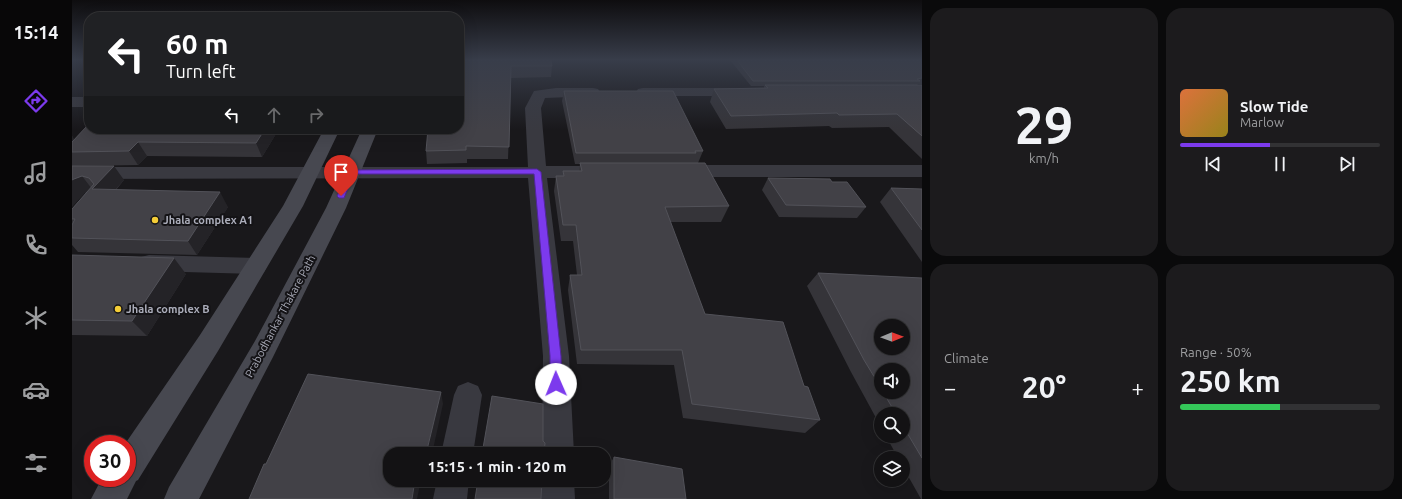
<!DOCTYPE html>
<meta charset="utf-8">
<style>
:root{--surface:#131214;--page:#1c1b1d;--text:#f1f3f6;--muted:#9d9ea0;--line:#323234;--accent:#7c3aed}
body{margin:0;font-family:Ubuntu,sans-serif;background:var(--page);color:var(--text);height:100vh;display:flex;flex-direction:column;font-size:15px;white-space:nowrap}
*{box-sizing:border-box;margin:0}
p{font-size:13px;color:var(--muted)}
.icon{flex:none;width:22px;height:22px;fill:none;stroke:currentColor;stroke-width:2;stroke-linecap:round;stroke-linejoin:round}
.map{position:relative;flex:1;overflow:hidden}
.drawer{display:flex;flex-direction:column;gap:8px;padding:8px;background:#0a0a0b;width:480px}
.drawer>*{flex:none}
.banner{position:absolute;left:12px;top:12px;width:380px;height:122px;border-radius:16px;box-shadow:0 4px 16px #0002,0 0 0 1px var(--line);background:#202124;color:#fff;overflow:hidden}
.needle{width:26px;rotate:89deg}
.fabs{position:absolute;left:802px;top:319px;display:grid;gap:8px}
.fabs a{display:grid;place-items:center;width:36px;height:36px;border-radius:50%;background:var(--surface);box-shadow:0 4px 16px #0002,0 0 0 1px var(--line);font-size:20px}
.speed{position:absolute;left:12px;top:435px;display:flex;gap:8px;font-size:20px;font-weight:700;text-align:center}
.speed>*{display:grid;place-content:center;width:52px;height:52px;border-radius:50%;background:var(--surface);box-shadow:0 4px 16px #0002,0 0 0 1px var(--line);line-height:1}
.speed .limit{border:6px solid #d22;background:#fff;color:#111}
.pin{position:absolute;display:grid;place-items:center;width:34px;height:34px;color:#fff;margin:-41px -17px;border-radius:50% 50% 50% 0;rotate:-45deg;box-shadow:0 0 4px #0007}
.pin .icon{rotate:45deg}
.me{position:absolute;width:44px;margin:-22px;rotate:359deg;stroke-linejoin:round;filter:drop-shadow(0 0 3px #0008)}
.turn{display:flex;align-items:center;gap:14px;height:84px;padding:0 16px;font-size:18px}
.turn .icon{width:52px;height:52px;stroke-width:2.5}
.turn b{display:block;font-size:28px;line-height:34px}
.lanes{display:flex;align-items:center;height:38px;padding:0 16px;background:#0003;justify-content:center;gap:20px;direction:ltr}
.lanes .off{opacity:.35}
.big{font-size:30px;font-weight:700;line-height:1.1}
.drawer .widget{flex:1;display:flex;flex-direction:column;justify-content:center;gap:6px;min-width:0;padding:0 14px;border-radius:16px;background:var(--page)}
.drawer .dial{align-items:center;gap:0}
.dial b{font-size:52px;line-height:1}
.song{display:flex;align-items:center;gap:12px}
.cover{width:48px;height:48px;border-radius:6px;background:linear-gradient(135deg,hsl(20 70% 55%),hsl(50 70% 35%))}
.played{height:4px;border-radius:2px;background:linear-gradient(90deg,var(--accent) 45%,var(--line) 45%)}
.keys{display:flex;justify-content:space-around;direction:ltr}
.heat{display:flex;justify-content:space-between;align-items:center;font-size:22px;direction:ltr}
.charge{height:6px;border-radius:3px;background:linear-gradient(90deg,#34c759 50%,var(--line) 0)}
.drawer .tiles{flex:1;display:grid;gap:8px;grid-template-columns:repeat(2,1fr)}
.trip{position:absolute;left:311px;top:447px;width:228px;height:40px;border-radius:16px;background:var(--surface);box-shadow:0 4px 16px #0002,0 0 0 1px var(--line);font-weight:700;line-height:40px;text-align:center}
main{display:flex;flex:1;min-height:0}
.menu{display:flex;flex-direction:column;width:72px;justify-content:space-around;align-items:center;background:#080708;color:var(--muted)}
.menu .icon{width:28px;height:28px}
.menu .selected{color:var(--accent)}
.menu b{font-size:18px;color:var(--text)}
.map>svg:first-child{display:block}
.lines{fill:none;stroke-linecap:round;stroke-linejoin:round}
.street{fill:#393940;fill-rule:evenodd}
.secondary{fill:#474850;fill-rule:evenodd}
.wall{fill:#353439;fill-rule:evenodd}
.shaded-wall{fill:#242327}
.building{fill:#424147;stroke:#525259;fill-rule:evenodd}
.route{fill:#7c3aed;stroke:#51269a}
.poi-dot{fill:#f4cd37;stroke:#141316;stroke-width:1.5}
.labels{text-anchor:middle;stroke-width:4;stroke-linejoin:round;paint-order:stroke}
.poi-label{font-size:11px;font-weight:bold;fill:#abadba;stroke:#141316;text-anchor:start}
.street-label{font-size:11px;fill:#abadba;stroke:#141316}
</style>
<main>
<nav class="menu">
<b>15:14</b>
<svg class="icon selected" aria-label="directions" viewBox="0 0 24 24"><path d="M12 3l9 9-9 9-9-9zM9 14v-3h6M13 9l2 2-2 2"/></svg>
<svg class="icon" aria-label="music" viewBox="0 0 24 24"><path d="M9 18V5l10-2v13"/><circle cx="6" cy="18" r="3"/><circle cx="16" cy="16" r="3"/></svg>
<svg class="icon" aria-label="phone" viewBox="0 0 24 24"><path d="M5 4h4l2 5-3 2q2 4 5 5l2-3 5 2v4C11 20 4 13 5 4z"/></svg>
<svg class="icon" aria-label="climate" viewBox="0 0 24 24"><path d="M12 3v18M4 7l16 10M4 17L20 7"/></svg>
<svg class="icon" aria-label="car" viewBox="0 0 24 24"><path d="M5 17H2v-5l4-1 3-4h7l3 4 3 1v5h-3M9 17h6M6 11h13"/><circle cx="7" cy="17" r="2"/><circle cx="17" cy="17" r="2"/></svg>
<svg class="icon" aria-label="filters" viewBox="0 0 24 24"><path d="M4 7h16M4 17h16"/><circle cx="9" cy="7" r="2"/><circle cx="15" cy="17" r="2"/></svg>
</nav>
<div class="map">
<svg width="850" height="499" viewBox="0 0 850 499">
<rect width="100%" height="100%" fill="#19181b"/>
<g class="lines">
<path class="street" d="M484,88H521L526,89L528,92L526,95L521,96L473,98L469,108L474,166H521L528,168L530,172L528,176L521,178H475L497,356L502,454H470L471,356L456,178L0,179V167H456L453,108L462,91Z
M571,88H671L676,89L678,92L676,95L671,96H571L566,95L564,92L566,89Z
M0,97H17V107H0Z
M607,165H850V177H607L600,175L598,171L600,167Z
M77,255L184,258L192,260L195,266L192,272L184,274L77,271L69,269L66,263L69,257Z
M396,382L406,386L410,395L401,454H369L382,395L386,386Z
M365,480H397L395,499H361Z
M470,480H502L503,499H469Z"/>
<path class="secondary" d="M252,129H268L231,206L146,351L66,480L64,481L55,499H19L30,478H55V444H53L128,335L211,206Z
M290,129H306L274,208L201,357L127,499H92L97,487L183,341L254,208Z"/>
</g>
<path class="wall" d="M387,60L480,66L479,77L439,78L436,159H395V163L355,164L354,151L387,129Z
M658,60H848L850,62V84H846L845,85H850V159L817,127L760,128L757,126L654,129L638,102L642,89L692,88V86H679Z
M492,91L631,151L626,163H620L657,206L649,222H598L633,314L732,386L748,420L733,433L611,418L602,365L505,364L496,290L498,275H505L501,241H489L482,191L484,176H491V171H507L508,164H503L490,101Z
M207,129L190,157L75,156L66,165L0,166V136L2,140Z
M0,166L52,180L44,190L156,207L125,255L6,252L0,245V209L14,193H13Z
M696,178L760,182L794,207L785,218L707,217L690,190Z
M819,188L850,189V262L808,202Z
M0,255L114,274L75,336L0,335Z
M746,273L850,278V499H849L831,467V458H826L814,436H831V414H809V427L779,372L735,286ZM809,370L831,392H809Z
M542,457L614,499H537V466Z"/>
<path class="shaded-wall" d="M193,129H207L190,157L184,143Z
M0,136L3,140L0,143Z
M66,142L75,156L66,165L57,151Z
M42,166L52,180L31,203L21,191L13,193L0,207V180L2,179L10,176L20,189Z
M148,192L156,207L125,255L116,241Z
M102,258L114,274L75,336L60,321Z
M369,392L371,404L360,454H354Z
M343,480H349L345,499H340Z"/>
<path class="building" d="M387,60H479L480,66H439L437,147L394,146V150L354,151L356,129H387Z
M665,60H848L850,62V78L845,79L848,81H681Z
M693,85H850V136L825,114L767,115L765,113L659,116L642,89L696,88Z
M492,91H601L631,151H623L624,153H504Z
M15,126H17V129H193L184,143L66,142L57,151L0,152V142Z
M508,163H633L657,206L593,207L633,314L711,322L732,386L736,387L748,420L620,404L610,350H509L498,275H510L504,225H491L484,176H492L491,171H510Z
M0,166H42L20,189L148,192L116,241L0,238V225L3,219H0V209L22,184L17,178L10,176L2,179L0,180Z
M696,178L758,179L760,182H775L794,207L714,205Z
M819,188L850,189V230Z
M0,255L102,258L60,321L0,320Z
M746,273L850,278V458L831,426V414H824L811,392H831V370H809V388L792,360ZM809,326H831V348H809Z
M236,374L369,392L354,454H318V480H343L340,499H177L192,464H194Z
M420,396L471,404V441L473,443L472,454H410Z
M542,457L610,469L614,499H542Z
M406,480H470L469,499H403Z"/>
<linearGradient id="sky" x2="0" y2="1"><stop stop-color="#0e0d0f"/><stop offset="0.46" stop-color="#383d4a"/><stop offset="1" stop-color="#383d4a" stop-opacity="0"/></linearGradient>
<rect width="850" height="130" fill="url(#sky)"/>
<path class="route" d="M465,169L469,172L489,356L490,384L488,388L484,389L480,388L478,384V356L462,174H282L272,198H267L265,196L276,172L280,170Z"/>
<g class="poi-dot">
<circle cx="83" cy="220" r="4"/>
<circle cx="46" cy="309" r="4"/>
</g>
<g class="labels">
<g class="poi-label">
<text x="91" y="224">Jhala complex A1</text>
<text x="54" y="313">Jhala complex B</text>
</g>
<g class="street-label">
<text transform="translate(208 316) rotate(-62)" y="4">Prabodhankar Thakare Path</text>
</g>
</g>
</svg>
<div class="fabs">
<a><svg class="needle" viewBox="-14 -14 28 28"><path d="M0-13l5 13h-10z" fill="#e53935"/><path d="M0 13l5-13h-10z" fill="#9d9ea0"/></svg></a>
<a><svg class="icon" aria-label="sound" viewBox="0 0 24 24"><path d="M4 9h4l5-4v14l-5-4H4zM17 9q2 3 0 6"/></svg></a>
<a><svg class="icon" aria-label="search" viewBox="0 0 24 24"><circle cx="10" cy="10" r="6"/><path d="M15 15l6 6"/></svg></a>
<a><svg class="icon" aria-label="layers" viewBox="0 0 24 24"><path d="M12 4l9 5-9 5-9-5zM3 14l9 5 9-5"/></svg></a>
</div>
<div class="speed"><div class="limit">30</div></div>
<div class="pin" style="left:269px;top:196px;background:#d93025"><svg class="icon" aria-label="arrive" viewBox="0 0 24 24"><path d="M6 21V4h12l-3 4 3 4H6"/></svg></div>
<svg class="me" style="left:484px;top:384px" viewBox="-20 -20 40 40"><circle r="19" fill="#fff"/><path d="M0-13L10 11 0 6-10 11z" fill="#7c3aed"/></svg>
<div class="trip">15:15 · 1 min · 120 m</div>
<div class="banner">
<div class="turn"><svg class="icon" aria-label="left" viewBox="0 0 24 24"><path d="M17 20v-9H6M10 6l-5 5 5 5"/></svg><div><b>60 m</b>Turn left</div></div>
<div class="lanes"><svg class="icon" aria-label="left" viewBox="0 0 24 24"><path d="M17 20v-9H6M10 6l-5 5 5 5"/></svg><svg class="icon off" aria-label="ahead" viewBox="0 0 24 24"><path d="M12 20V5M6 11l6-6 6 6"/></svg><svg class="icon off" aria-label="right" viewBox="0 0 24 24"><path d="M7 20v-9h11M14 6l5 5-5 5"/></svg></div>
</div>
</div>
<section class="drawer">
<div class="tiles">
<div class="widget dial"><b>29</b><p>km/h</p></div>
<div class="widget">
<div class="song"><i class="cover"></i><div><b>Slow Tide</b><p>Marlow</p></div></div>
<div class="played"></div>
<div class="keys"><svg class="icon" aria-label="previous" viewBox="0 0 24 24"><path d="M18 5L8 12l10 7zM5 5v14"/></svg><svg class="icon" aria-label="pause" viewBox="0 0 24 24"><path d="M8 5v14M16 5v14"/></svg><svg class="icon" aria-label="next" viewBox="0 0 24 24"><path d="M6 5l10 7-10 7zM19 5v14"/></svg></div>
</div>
<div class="widget"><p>Climate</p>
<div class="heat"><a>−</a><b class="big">20°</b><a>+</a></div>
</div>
<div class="widget"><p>Range · 50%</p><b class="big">250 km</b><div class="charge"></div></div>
</div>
</section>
</main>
